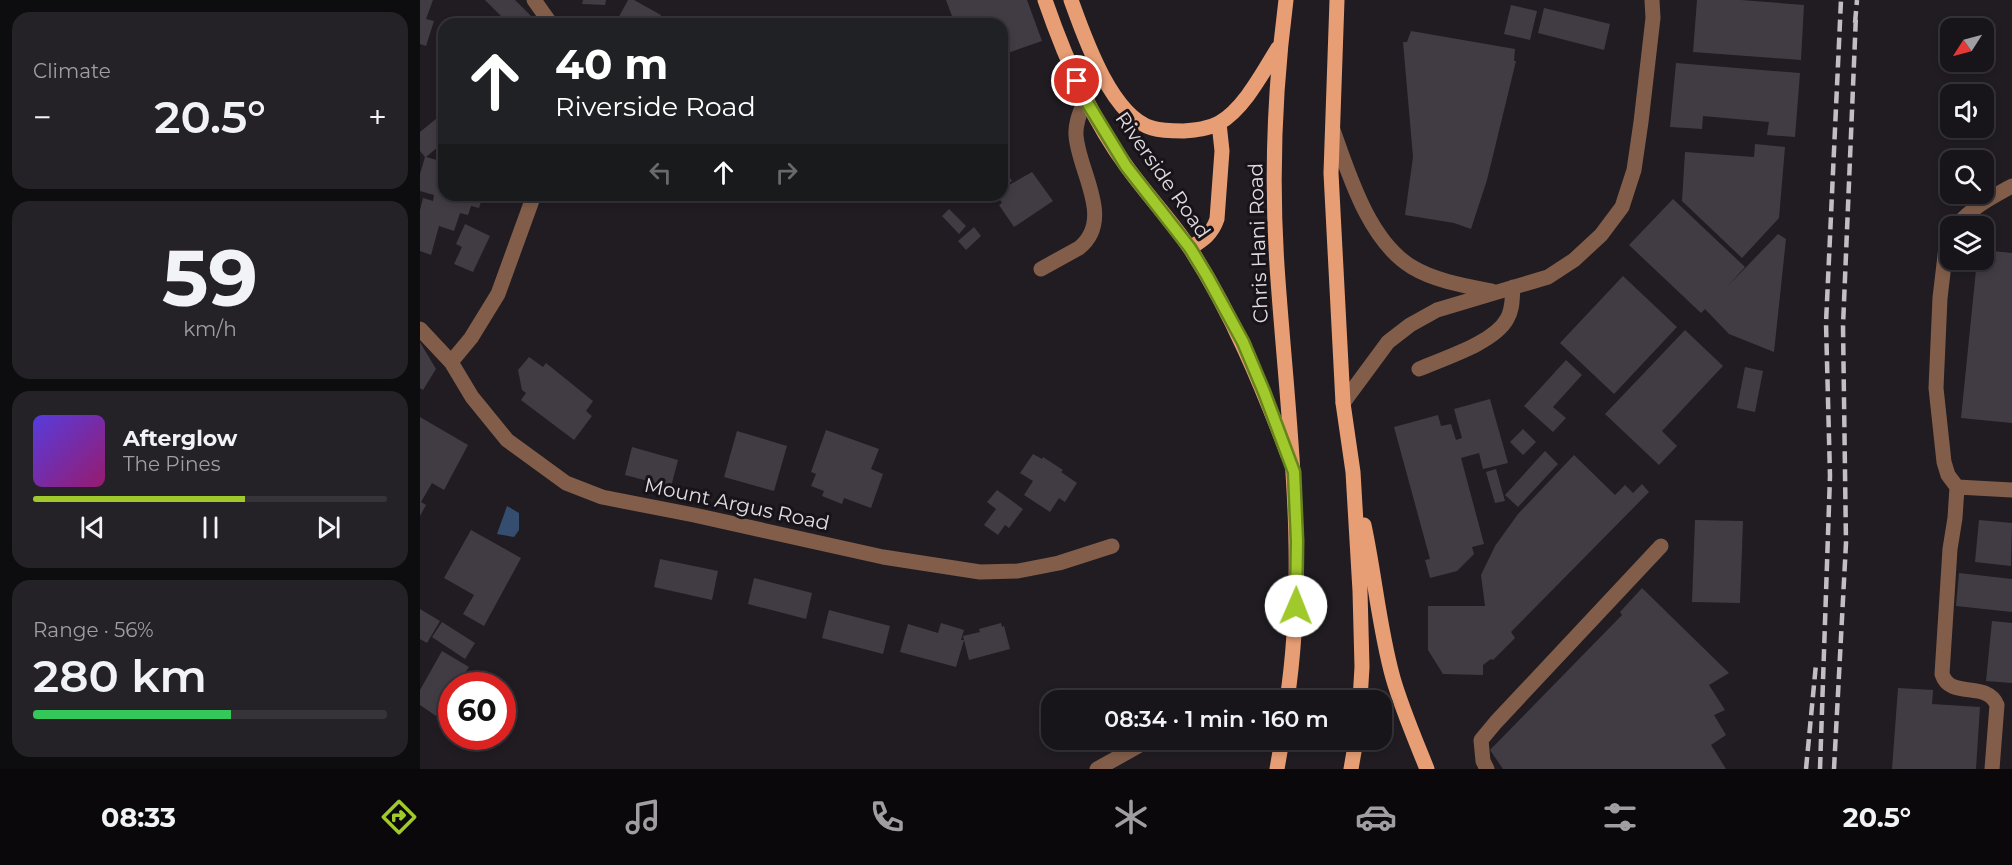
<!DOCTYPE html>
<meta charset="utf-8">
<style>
:root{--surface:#18151a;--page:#252227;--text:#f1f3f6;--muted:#9f9fa2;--line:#363439;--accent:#a0c92b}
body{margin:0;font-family:Montserrat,sans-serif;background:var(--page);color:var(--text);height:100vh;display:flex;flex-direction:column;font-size:22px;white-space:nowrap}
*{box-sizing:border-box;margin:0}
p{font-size:20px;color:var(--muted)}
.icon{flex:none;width:33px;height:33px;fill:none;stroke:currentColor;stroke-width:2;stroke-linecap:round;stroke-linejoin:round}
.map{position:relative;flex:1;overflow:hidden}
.side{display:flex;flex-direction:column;gap:12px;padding:12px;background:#0d0c0e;width:420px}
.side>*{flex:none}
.top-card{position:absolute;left:18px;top:18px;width:570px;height:183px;border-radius:18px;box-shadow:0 3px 9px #0003,0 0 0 2px var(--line);background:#202124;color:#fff;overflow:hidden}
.needle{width:39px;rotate:234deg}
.fabs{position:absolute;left:1520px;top:18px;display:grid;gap:12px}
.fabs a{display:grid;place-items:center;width:54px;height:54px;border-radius:12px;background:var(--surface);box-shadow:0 3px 9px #0003,0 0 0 2px var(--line);font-size:30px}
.speed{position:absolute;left:18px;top:672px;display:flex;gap:12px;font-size:30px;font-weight:700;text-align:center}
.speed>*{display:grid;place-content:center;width:78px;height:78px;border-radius:50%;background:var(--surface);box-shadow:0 3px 9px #0003,0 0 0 2px var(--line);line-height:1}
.speed .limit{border:9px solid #d22;background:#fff;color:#111}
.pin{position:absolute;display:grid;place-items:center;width:51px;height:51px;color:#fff;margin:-26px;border:3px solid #fff;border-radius:50%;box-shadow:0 2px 6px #0007}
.me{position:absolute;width:66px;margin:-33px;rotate:1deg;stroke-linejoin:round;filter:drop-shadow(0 0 4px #0008)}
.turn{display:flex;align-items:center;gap:21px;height:126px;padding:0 18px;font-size:27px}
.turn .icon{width:78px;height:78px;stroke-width:2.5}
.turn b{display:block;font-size:42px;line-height:51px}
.lanes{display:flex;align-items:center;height:57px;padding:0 18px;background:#0003;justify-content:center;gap:30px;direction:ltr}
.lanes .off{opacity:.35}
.big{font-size:45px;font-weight:600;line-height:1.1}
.side .card{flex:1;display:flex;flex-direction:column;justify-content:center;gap:9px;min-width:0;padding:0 21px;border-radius:18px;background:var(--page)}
.side .dial{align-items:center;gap:0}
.dial b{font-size:78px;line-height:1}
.song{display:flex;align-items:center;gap:18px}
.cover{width:72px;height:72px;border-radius:9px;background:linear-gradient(135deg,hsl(250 70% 55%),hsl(320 70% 35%))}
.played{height:6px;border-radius:3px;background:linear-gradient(90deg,var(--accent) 60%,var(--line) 60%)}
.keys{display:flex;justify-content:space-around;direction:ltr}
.heat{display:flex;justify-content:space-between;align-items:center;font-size:33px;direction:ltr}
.charge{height:9px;border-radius:4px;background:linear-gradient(90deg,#34c759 56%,var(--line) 0)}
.trip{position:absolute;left:621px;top:690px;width:351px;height:60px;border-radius:18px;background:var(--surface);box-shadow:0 3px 9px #0003,0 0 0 2px var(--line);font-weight:600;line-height:60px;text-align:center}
.tab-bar{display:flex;height:96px;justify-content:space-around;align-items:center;background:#0a080a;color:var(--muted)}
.tab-bar .icon{width:42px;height:42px}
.tab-bar .current{color:var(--accent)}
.tab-bar b{font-size:27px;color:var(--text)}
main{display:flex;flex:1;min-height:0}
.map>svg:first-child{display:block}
.water{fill:#354e6f}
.building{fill:#413c43}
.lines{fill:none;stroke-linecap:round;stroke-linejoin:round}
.minor{stroke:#825e4a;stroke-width:15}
.major{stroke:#e89e74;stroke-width:15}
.rail{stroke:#c2bfc3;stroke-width:4.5;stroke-dasharray:12 6;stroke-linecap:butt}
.route-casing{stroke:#68831c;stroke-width:15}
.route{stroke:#a0c92b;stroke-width:10}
.labels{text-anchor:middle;stroke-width:6;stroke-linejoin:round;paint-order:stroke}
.street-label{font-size:20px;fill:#e0dde1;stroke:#171319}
</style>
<main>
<section class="side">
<div class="card"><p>Climate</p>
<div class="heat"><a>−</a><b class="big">20.5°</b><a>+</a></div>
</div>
<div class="card dial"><b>59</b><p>km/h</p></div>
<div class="card">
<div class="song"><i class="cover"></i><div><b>Afterglow</b><p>The Pines</p></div></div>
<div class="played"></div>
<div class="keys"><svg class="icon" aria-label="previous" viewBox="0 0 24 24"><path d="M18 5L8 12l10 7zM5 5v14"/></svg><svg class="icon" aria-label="pause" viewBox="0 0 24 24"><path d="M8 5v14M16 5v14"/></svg><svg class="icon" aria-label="next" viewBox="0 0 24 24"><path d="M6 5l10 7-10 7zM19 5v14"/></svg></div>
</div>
<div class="card"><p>Range · 56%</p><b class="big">280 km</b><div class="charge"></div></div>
</section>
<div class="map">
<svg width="1592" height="769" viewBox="0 0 1592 769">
<rect width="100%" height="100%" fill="#201c22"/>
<path class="water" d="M87,506L99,513V530L94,537L77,534Z"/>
<path class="building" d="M0,0H13L6,19L14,21L6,46L0,44Z
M65,0H95L116,21L113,24H89Z
M163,0H186L185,5L162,4Z
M208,0H214L241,15L237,24H195Z
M526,0H607L622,41L582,55V24H535Z
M1277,0H1321L1384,5L1381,60L1273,52Z
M1091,5L1117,11L1110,40L1084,34Z
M1124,8L1190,24L1184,50L1118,33Z
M991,31L1095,49L1094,61H1096L1067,180L1051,229L1034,223L985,215L993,157L983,42H987Z
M1256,63L1380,73L1375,137L1347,135L1349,122L1283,116L1282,129L1250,127Z
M17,118L24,127V142L6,157L24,162V195H63L59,208L51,206L48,215L40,213L34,231L19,226L11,255L0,251V210L3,198L13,201L14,195L0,191V174L5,157L0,151V132Z
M1335,144L1365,147L1359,218L1322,258L1262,201L1265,152L1334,157Z
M582,165L592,181L582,187Z
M612,172L633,201L594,227L579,205L582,203L577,195H582V189Z
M1253,199L1325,267L1307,287L1358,234L1366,239L1354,352L1309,334L1285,309L1281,313L1209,245Z
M529,209L546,226L539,234L522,216Z
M45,224L70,236L53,272L34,264L42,247L36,244Z
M554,227L561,236L546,250L538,241Z
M1563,250L1592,253V423L1541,418L1557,260H1563Z
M1203,276L1257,327L1194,394L1140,343Z
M1265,330L1303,366L1242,431L1257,446L1239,465L1185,414Z
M0,342L16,369L3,390L0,388Z
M109,357L123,367L126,363L173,401L166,411L172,416L154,440L101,400L106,393L102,390L98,370Z
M1146,360L1162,375L1133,407L1146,418L1133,432L1104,406Z
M1325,367L1343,371L1335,412L1317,408Z
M1070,399L1088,463L1063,469L1059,453L1041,458L1064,544L1052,547L1054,554L1037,571L1010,578L1005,560L1010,559L974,427L1018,415L1021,426L1031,424L1036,440L1042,438L1034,409Z
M0,417L48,445L24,490L12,483L1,502L6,505L0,516Z
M1103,429L1116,442L1103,455L1090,442Z
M406,430L459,449L451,469L463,474L451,508L424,498L422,504L402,496L404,491L391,486L396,474L391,472Z
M317,431L367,446L354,491L304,477Z
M212,447L258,460L251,487L205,475Z
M1125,451L1138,464L1098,507L1085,495Z
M613,454L622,459L623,457L643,470L641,472L657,483L645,502L639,498L630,512L604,495L613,481L600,473Z
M1154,455L1195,495L1205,485L1213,493L1222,484L1229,492L1091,632L1095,638L1073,660L1071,659L1063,665V675L1023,674L1008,650V606H1065L1061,575L1075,546L1098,514Z
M1076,469L1085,501L1075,503L1066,472Z
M577,490L603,509L589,528L585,525L578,535L564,525L576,509L567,502Z
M1275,520L1323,521L1320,603L1272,602Z
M1559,520L1592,523L1591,566L1555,562Z
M51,530L101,558L64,626L43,614L54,595L24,578Z
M240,559L298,571L292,600L234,587Z
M1539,573L1592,579V612L1536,606Z
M334,578L392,593L386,619L328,604Z
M1222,588L1309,673L1289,685L1305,710L1294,715L1306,735L1291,745L1306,769H1083L1070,750L1202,615L1200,612Z
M0,609L20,621L7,643L0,639Z
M409,610L470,626L463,654L402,638Z
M1572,621L1592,623V683L1566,681Z
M22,622L55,643L45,659L12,637Z
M521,623L544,630L541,640H544L536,667L480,652L488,624L518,633Z
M581,623L582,627L584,626L590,649L549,660L543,636L560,632L559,629Z
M22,651L49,667L36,686H32V693L16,716L0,705V690Z
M1478,688L1513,690L1512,704L1560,707L1556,769H1472Z"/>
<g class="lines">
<path class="minor" d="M114,0L131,24
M913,130C929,175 949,241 992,267C1015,281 1046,286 1072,291
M1536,226C1551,208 1572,197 1592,186
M1530,237L1526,247L1520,298L1516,388L1524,462L1528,475L1537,487
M621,269L659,248C695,219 658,171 656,135C655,123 661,110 665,99
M0,329L31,362L52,397L87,440L146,483L182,497L274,515L463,557L560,572L598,571L639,563L692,546
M31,362L51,338L78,294L114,195
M999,369C1024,358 1074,343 1087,319C1093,309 1092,298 1093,287
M923,403L968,342L990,325L1017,310L1128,277L1154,260L1181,235L1202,207L1214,170L1221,122L1233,18L1232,0
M677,769L729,740
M1067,769L1063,761L1061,740L1076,722L1241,546
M1572,769L1577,705C1567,680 1530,700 1522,674L1530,549L1535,518L1537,487L1592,490"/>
<path class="major" d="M625,0C645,58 670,117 707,167C727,195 752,221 771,250C812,314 841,384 868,455
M651,0C664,36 691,116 732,128C742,131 753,131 763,131C775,130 788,129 799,123C824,109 843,72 858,48
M866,0C854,92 851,188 858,280C868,420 888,561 867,700
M917,0L911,173L923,403L933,472L940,591L942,667L940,700
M770,248C783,240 792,234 797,219L802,151L799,123
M944,525C955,576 959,628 973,678C982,709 995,739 1007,769
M857,769L862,740
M931,769L936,740"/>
<path class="rail" d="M1435,23L1437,0
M1386,769L1396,664
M1400,769L1410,476L1406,323L1421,0
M1414,769L1426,543L1423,326L1436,15"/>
</g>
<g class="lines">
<defs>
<path id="route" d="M657,81L665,99L706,166L770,248L787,276L823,342L844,392L874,472L877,541L876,606"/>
</defs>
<use href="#route" class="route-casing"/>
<use href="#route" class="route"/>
</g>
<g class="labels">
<g class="street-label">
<text transform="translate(743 175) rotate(55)" y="7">Riverside Road</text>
<text transform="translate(838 243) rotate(-92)" y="7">Chris Hani Road</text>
<text transform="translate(317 504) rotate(12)" y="7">Mount Argus Road</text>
</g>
</g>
</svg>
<div class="fabs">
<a><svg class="needle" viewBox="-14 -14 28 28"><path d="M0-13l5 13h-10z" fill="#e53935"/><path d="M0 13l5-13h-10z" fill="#9f9fa2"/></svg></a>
<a><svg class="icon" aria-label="sound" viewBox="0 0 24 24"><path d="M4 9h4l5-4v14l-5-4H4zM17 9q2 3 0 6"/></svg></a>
<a><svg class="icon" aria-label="search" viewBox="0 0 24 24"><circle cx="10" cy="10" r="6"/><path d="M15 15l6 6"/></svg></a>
<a><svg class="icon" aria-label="layers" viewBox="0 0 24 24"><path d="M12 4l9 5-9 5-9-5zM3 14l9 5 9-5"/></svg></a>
</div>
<div class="speed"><div class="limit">60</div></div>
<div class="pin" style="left:657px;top:81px;background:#d93025"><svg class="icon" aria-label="arrive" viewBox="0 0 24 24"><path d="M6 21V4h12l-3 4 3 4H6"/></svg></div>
<svg class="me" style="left:876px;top:606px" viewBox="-20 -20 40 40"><circle r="19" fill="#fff"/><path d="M0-13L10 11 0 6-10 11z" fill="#a0c92b"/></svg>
<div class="trip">08:34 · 1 min · 160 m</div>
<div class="top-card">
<div class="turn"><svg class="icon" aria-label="ahead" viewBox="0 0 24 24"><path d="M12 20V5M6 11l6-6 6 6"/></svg><div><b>40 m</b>Riverside Road</div></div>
<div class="lanes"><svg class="icon off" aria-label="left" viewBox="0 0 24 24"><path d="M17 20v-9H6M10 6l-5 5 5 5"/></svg><svg class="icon" aria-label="ahead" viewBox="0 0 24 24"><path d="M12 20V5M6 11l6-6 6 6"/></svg><svg class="icon off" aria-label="right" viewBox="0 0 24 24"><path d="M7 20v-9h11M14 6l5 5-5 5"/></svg></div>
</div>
</div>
</main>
<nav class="tab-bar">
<b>08:33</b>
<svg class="icon current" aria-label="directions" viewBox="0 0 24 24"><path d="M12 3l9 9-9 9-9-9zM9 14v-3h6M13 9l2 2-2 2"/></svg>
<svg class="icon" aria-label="music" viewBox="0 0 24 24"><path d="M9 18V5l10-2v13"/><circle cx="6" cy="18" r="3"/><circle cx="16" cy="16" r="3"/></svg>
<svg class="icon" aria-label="phone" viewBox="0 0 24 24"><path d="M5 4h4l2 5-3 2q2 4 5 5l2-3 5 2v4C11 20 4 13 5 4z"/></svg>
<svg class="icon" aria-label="climate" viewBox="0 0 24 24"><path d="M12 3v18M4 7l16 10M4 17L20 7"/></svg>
<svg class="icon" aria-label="car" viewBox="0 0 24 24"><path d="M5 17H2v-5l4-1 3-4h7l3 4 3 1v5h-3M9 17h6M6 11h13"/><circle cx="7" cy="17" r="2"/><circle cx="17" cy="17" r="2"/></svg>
<svg class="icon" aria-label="filters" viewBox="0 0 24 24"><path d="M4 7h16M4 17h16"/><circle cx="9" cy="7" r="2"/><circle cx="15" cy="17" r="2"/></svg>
<b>20.5°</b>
</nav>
